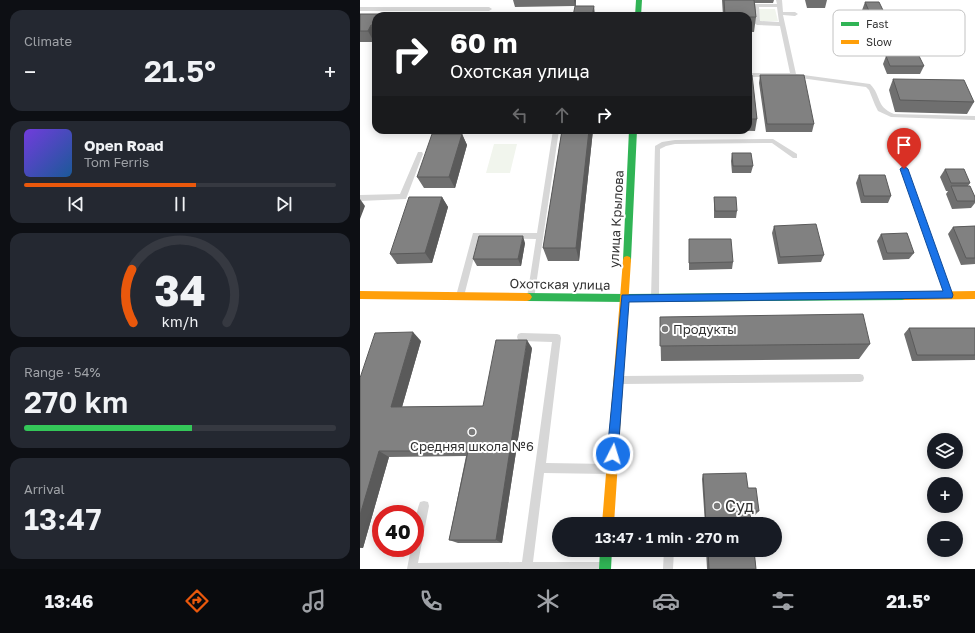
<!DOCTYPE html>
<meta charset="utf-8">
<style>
:root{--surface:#171b24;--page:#242831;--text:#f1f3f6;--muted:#9ea1a6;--line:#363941;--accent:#ea580c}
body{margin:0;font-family:"Golos Text",sans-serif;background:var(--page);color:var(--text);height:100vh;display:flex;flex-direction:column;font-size:15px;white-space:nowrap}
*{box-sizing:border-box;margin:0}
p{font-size:13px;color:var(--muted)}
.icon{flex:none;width:22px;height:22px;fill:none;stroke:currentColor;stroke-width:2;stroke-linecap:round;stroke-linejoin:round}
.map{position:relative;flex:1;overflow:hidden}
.panel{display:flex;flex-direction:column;gap:10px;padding:10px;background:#0d0f14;width:360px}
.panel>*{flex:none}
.guide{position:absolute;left:12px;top:12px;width:380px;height:122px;border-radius:12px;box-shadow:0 2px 10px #0003;background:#202124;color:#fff;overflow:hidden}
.buttons{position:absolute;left:567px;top:433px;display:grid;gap:8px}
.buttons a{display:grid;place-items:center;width:36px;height:36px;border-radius:50%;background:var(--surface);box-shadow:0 2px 10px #0003;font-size:20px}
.speed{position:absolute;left:12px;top:505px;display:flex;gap:8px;font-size:20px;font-weight:700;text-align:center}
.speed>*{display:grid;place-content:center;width:52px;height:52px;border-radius:50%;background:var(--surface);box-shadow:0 2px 10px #0003;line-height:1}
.speed .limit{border:6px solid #d22;background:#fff;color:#111}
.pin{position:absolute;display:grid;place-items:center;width:34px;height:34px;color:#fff;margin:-41px -17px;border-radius:50% 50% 50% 0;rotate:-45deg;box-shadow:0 0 4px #0007}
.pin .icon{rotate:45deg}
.me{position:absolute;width:44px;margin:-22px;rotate:5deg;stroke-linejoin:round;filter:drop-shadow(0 0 3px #0008)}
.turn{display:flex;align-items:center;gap:14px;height:84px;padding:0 12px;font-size:18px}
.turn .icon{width:52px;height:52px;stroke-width:2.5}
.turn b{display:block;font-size:28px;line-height:34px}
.lanes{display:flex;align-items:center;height:38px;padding:0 12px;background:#0003;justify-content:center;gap:20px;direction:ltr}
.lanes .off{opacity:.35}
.big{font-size:30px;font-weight:600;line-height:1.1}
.panel .widget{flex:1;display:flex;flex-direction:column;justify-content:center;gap:6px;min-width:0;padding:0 14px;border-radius:12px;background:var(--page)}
.panel .dial{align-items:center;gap:0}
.dial svg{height:104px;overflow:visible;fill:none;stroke:var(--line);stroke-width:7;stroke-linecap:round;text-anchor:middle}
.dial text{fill:var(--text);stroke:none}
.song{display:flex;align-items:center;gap:12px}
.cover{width:48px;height:48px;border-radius:6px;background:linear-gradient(135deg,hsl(260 70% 55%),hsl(210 70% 35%))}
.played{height:4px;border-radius:2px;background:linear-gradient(90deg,var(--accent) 55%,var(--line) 55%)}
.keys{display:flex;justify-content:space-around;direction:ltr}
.heat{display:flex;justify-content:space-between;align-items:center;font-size:22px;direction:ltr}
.charge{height:6px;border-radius:3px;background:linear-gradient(90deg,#34c759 54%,var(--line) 0)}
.trip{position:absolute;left:192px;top:517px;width:230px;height:40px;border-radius:20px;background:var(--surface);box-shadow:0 2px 10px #0003;font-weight:600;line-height:40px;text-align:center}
.tab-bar{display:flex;height:64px;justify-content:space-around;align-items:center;background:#090b0e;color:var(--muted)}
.tab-bar .icon{width:28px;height:28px}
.tab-bar .selected{color:var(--accent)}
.tab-bar b{font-size:18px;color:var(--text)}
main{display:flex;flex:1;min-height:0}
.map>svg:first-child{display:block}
.green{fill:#f1f5ed}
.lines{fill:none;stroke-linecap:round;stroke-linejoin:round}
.lane{fill:#d7d7d7;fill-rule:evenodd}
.fast{fill:#30b455;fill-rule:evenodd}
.slow{fill:#ff9f0a;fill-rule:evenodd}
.wall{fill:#6f6f6f}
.shaded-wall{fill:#5a5a5a}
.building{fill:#818181;stroke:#5a5a5a}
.route{fill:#1a73e8;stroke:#114b97}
.poi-dot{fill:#7a7a7a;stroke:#fff;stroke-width:1.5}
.labels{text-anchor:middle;stroke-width:4;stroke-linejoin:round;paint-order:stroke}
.street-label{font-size:13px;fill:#333;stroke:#fff}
.poi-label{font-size:13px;fill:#333;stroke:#fff;text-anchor:start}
.near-poi-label{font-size:16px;fill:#333;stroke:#fff;text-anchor:start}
.key{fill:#fff;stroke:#c2c2c2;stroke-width:1}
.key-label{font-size:11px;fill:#333}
</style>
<main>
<section class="panel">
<div class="widget"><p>Climate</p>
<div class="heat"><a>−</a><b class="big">21.5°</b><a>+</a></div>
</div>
<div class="widget">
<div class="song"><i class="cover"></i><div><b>Open Road</b><p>Tom Ferris</p></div></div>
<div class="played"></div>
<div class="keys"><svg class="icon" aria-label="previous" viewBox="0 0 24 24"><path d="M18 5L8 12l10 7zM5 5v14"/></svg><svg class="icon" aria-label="pause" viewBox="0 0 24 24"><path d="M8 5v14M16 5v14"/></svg><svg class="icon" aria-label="next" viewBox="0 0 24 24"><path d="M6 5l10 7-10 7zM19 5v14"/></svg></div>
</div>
<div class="widget dial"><svg viewBox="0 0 100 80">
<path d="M14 69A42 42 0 1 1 86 69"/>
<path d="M14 69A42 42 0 0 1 13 28" stroke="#ea580c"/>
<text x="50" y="56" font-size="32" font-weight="700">34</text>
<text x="50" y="72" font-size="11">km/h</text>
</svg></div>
<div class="widget"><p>Range · 54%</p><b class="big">270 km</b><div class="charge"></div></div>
<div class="widget"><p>Arrival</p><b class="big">13:47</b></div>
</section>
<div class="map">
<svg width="615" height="569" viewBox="0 0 615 569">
<rect width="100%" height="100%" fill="#fff"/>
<path class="green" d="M398,9H415L418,21H400Z
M134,144H157L150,173H126Z"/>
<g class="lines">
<path class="lane" d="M416,0H422L423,12H435L438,14L435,16L423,15L436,74L510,84C522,96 515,106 534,114L615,116V120L531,117L518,111L515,105L509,90L506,87L433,77H388V73H430L420,26L397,25L394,23V4H417ZM399,7H417L419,22L400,21Z
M0,7H129L132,9L129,11H0Z
M193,130H199L174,299L171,300L168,299L167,297L176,239L119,238L104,296L103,298L100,299L97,298L96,296L113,233H177Z
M413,139L437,154V158H433L412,143L315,144L306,146L300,149L299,298L298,300L295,301L292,300L291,298L295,146L302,142L315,140Z
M58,152H62L63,154L46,199L0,201V195L40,194Z
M542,167H546L547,169L593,295L592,297L589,298L586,297L585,295L541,169Z
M161,333L197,334L200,335L201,338L186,463L249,464L252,466L254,469L252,472L249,474L184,473L173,562H240L244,563L245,567V569H47L51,548H55C55,533 54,517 60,502L64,501L68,502L69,506L58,563L162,562L192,342L161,341L158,340L157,337L158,334Z
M500,374L503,375L504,378L503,381L500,382L262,384L259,383L258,380L259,377L262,376Z
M304,550H314L313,569H303Z"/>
<path class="fast" d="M276,0H282L281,16H275Z
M269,130H277L271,260L270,263H264L263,260Z
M545,292L548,293L550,296L548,299L545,300L265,302L167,301L164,300L162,297L164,294L167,293L265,294Z
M240,550H252L251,569H239Z"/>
<path class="slow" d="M267,256L270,257L271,260L254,524H242L263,260L264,257Z
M0,291L167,293L170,294L172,297L170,300L167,301L0,299Z
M615,291V299L545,300L542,299L540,296L542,293L545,292Z"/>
</g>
<path class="wall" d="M153,0H216V6H214L155,7Z
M362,0H414L413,3H395L396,17L394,32H388V16H363Z
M445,0H467L465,8H447Z
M505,2L539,43L534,55H519L501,13Z
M0,14H39L40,16H16V38L14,42H0Z
M526,56L564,66L560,74H527L523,64Z
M388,75L397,119L395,131L354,130H388Z
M400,75L454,124L452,132H406L399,83Z
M533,79L614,102L607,114L535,112L529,90Z
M202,130H233L219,261H188L183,248Z
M102,134L107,145L95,188H64L57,177Z
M372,153L393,166L391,173H372L371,161Z
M585,169L610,183L608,186L615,197V203L611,208L592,209L586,194L588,191H586L580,177Z
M499,175L531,196L528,203H501L496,183Z
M82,197L88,207L72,263L37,264L30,254Z
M354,197L377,211L376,218H354Z
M414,226L464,255L461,262L418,264L412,233Z
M615,226V264L601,265L588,234L593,227Z
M521,234L554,253L549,259L523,260L517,241Z
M329,239L373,262L372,269L329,270Z
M165,243L161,266H117L113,259Z
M300,317L510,344L499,359L301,361Z
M549,328H615V360L552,361L544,334Z
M61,341L42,407L123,406L172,348L142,543H98L89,540L106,456L29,457L3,548H0V378Z
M343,474L388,488L399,511L395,515H390L391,524H345L342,479Z
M346,550H394L396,569H347Z"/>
<path class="shaded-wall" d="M214,0H216L215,6Z
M234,6L235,16H232Z
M11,25L16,35V38L14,42L8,31Z
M229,130H233L219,261L216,248Z
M102,134L107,145L95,188L89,177Z
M82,197L88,207L72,263L65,253Z
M0,199L5,206L0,219Z
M163,236L165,243L161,266L158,259Z
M53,332L61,341L40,414L31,407Z
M167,340L172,348L142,543L136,540Z
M19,451L29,457L3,548L0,547V515Z"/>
<path class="building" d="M364,0H394L396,17H388V16H365Z
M505,2H519L539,43H523Z
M215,6H234L232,16H213Z
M0,14H39L38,16H16V25H11L8,31H0Z
M526,56H559L564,66H530Z
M388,75H392L397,119H388Z
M400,75H444L454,124H407Z
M533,79L604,80L614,102L540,100Z
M202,130H229L216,248H183Z
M72,134H102L89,177H57Z
M372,153H391L393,166H373Z
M585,169H604L610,183H591Z
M499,175H525L531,196H504Z
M591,186H610L615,197V201H597Z
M49,197H82L65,253L30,254Z
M354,197H376L377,211H355Z
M456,224L464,255L420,257L414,226Z
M615,226V258H606L593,227Z
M547,233L554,253H527L521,234Z
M119,236H163L158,259H113Z
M329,239H371L373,262L329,263Z
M503,314L510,344L300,346V317Z
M549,328H615V355H557Z
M53,332L31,407L123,406L136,340H167L136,540H89L108,451H19L0,515V378L15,333Z
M386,473L388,488H396L399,511H390L391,524H346L343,474Z
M348,550H394L396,569H349Z"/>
<path class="route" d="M544,166L548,169L593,295L592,298L269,302L258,454L257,458L253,459L249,458L247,454L262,295L583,291L540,169Z"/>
<g class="poi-dot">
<circle cx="305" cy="329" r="4"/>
<circle cx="112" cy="432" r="4"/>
<circle cx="357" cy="506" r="4"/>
</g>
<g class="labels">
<g class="street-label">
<text transform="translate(256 219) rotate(-87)" y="5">улица Крылова</text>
<text transform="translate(200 284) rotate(1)" y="5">Охотская улица</text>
</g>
<g class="poi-label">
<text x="313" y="334">Продукты</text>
<text x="112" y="451" text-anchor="middle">Средняя школа №6</text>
</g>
<g class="near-poi-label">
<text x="365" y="512">Суд</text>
</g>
</g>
<rect x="473" y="10" width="132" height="46" rx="6" class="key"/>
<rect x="481" y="22" width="18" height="4" fill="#30b455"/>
<rect x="481" y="40" width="18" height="4" fill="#ff9f0a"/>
<g class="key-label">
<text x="506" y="28">Fast</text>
<text x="506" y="46">Slow</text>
</g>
</svg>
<div class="buttons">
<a><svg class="icon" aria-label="layers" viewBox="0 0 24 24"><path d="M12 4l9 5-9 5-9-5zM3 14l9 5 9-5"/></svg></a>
<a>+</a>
<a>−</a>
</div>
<div class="speed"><div class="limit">40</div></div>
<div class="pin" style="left:544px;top:169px;background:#d93025"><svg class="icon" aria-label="arrive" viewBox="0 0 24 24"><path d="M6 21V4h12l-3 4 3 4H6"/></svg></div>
<svg class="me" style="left:253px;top:454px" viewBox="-20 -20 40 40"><circle r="17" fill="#1a73e8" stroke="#fff" stroke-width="3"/><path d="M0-11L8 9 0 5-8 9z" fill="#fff"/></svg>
<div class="trip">13:47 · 1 min · 270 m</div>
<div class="guide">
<div class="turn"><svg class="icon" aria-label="right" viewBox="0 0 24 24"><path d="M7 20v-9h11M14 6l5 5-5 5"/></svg><div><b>60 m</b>Охотская улица</div></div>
<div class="lanes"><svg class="icon off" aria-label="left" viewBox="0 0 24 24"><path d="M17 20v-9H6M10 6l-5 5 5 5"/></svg><svg class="icon off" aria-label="ahead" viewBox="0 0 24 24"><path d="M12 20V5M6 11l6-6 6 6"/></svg><svg class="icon" aria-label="right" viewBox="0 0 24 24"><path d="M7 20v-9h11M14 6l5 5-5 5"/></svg></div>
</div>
</div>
</main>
<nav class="tab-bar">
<b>13:46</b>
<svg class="icon selected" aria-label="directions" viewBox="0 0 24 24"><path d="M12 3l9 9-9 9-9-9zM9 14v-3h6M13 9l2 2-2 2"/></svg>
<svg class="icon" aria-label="music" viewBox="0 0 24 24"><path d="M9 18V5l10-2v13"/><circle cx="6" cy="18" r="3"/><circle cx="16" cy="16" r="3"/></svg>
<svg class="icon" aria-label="phone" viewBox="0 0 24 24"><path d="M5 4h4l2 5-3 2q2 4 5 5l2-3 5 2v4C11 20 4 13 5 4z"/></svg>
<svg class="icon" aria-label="climate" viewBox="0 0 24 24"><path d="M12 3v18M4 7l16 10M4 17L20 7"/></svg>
<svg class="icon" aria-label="car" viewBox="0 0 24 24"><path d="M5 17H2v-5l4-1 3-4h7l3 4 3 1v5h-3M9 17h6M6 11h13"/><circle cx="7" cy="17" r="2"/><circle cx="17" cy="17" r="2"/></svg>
<svg class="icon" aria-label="filters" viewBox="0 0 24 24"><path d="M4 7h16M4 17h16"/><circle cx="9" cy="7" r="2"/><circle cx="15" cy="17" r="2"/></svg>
<b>21.5°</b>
</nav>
